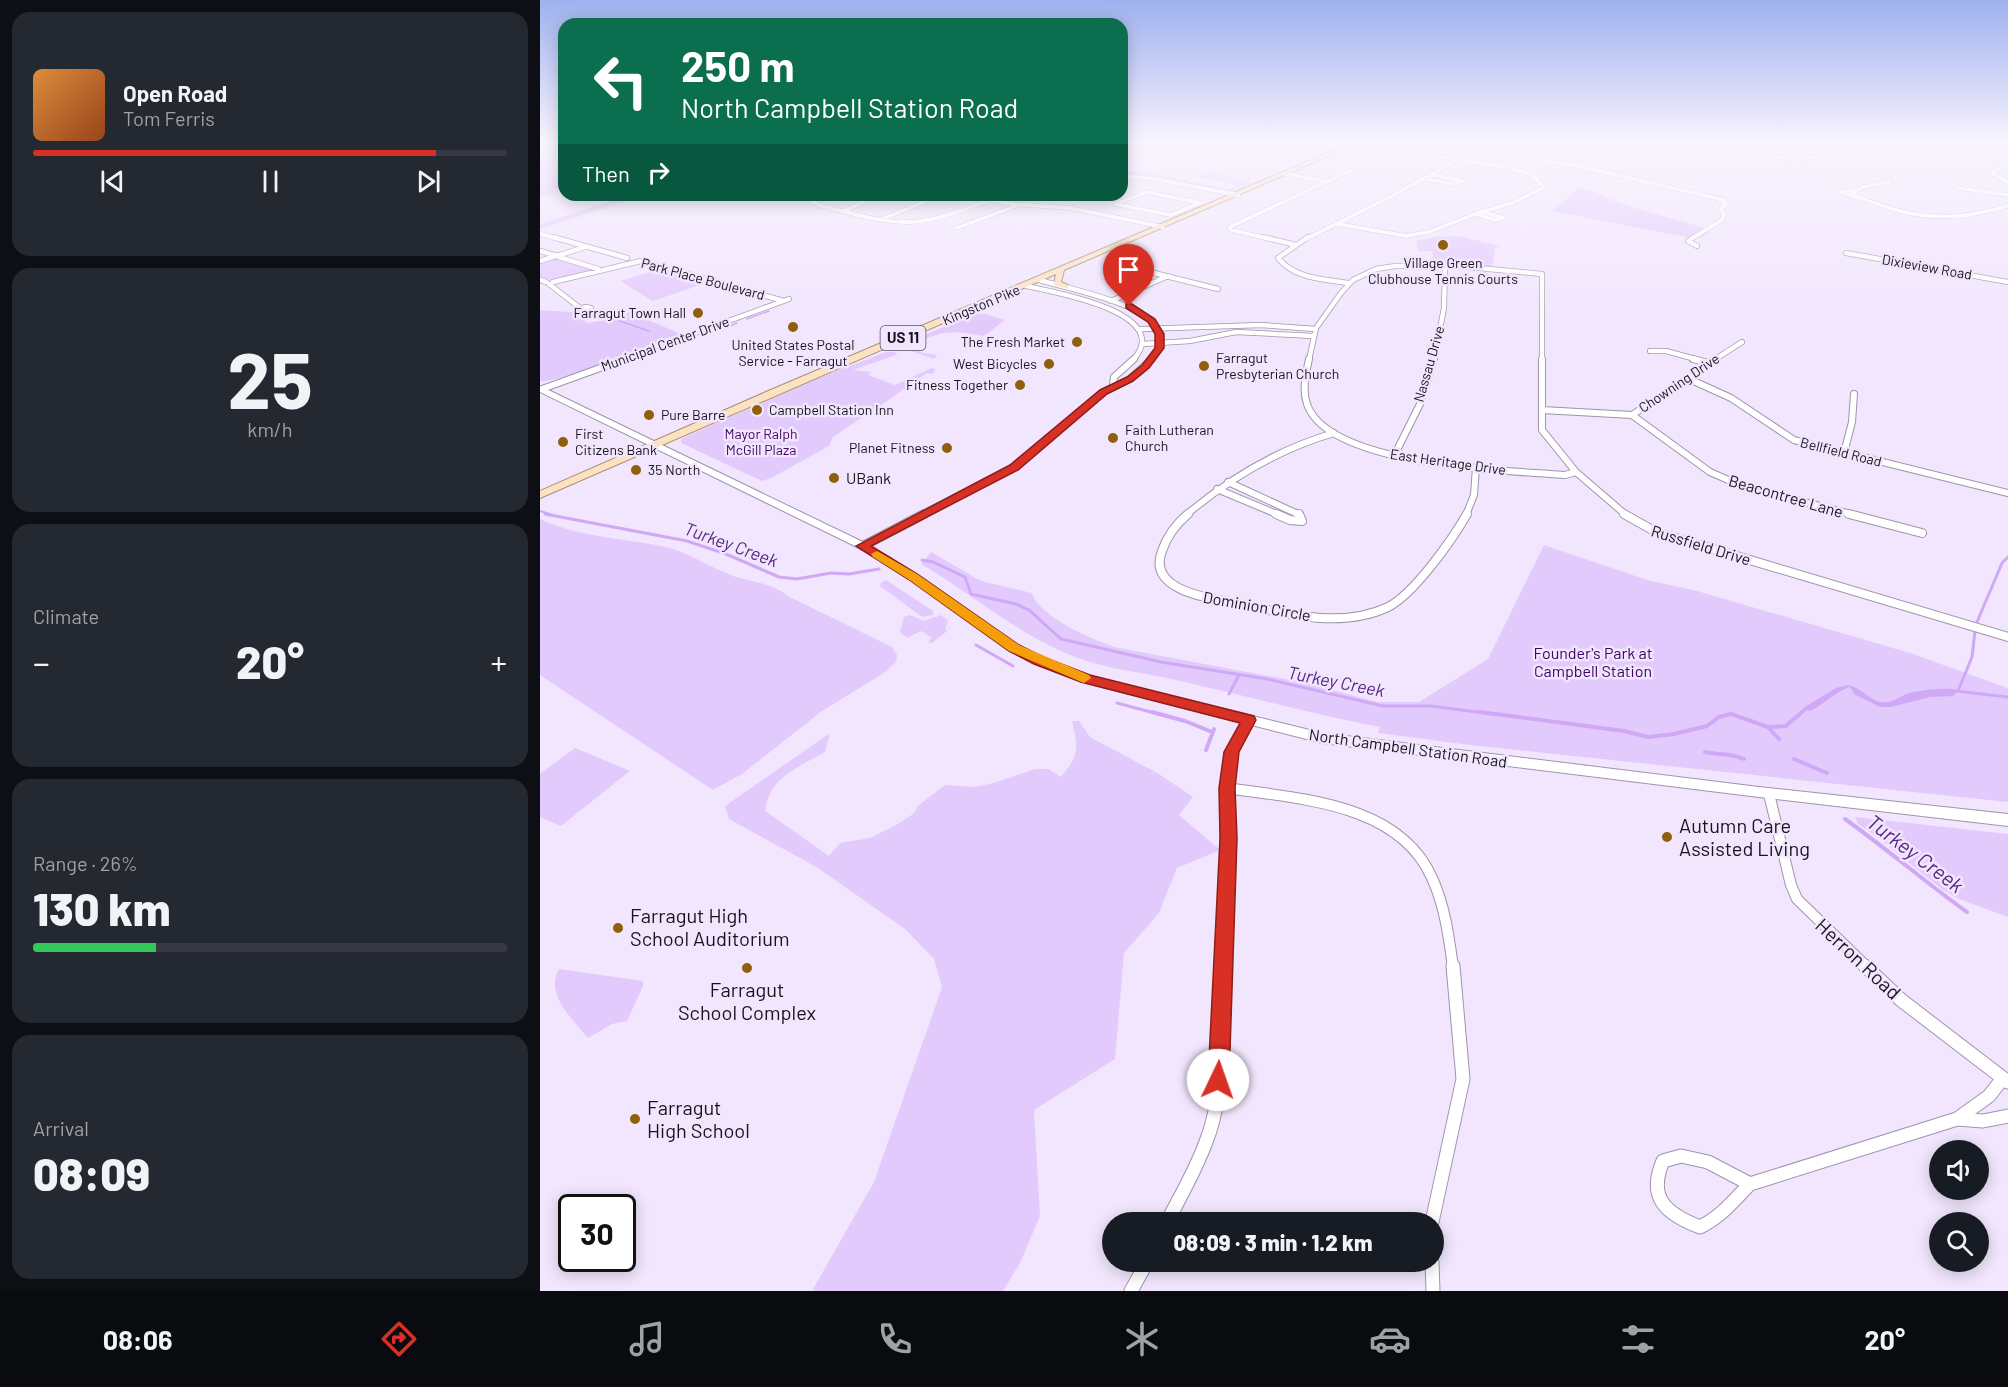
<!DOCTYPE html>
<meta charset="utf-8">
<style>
:root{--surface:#171b24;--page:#242831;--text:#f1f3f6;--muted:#9ea1a6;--line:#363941;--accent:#d93025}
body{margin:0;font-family:Barlow,sans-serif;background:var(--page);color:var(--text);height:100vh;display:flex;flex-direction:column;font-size:22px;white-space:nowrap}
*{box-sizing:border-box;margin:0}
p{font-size:20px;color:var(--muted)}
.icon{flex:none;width:33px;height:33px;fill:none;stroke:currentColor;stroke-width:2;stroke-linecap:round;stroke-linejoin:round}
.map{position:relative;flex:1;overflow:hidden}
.sheet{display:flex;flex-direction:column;gap:12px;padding:12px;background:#0d0f14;width:540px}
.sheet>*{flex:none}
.top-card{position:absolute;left:18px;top:18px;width:570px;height:183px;border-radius:18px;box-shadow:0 3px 15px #0003;background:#0b6e4f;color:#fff;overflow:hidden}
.fabs{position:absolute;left:1389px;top:1140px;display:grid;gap:12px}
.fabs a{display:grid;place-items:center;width:60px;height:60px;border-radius:50%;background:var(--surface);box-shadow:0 3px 15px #0003;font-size:30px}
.speed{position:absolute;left:18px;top:1194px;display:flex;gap:12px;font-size:30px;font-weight:700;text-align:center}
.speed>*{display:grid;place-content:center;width:78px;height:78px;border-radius:50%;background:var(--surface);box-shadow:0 3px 15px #0003;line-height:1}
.speed .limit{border:3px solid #111;border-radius:9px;background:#fff;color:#111}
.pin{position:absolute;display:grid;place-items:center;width:51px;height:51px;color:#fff;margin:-62px -26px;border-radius:50% 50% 50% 0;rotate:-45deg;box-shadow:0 0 6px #0007}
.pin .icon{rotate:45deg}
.me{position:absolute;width:66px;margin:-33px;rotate:3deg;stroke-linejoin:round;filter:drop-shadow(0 0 4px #0008)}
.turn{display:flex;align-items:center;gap:21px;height:126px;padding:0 24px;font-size:27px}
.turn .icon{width:78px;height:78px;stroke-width:2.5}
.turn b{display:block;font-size:42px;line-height:51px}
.then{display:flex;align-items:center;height:57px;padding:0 24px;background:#0003;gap:12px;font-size:22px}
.big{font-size:45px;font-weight:800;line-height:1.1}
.sheet .card{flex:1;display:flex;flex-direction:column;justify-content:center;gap:9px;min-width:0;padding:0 21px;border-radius:18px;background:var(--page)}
.sheet .dial{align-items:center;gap:0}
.dial b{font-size:78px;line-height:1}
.song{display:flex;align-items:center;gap:18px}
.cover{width:72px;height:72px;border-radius:9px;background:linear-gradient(135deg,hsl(30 70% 55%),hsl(20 70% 35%))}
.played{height:6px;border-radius:3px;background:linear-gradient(90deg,var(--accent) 85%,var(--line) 85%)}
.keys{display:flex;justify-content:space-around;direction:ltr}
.heat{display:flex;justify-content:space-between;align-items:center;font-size:33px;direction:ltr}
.charge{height:9px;border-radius:4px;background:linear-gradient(90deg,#34c759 26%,var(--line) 0)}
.trip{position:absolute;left:562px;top:1212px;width:342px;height:60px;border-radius:30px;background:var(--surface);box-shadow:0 3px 15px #0003;font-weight:800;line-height:60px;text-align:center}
.tab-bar{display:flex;height:96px;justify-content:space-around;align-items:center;background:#090b0e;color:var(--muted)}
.tab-bar .icon{width:42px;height:42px}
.tab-bar .on{color:var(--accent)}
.tab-bar b{font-size:27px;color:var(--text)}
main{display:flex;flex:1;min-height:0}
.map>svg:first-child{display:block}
.green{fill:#e3cafd}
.water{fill:#d0a9f6}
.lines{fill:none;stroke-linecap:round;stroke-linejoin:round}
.stream-far3{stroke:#d0a9f6;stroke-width:1.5}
.stream-far2{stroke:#d0a9f6;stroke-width:2}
.stream-far1{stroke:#d0a9f6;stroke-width:3}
.stream{stroke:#d0a9f6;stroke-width:4}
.minor-far5-casing{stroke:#9f94aa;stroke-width:4.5}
.minor-far4-casing{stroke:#9f94aa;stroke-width:6}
.minor-far3-casing{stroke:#9f94aa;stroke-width:8}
.minor-far2-casing{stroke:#9f94aa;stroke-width:10}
.minor-far1-casing{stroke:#9f94aa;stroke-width:12}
.minor-casing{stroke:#9f94aa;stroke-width:15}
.secondary-casing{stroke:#9f94aa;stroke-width:2}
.primary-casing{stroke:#aa8e6f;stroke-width:2}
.minor-far5{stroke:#fff;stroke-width:4}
.minor-far4{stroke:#fff;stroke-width:4.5}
.minor-far3{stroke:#fff;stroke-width:6}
.minor-far2{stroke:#fff;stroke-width:8}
.minor-far1{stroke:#fff;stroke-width:10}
.minor{stroke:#fff;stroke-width:13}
.secondary{fill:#fff;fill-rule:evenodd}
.primary{fill:#fbe2c3;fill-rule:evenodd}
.route{fill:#d93025;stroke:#8d1f18;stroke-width:1.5}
.slow{fill:#f59e0b}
.poi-dot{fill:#905f0c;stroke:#f1e6fd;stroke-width:2}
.labels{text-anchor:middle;stroke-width:5;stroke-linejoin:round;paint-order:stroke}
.far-poi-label{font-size:14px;fill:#18141c;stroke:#f1e6fd;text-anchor:start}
.far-street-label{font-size:14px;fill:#18141c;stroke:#f1e6fd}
.far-park-label{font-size:14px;fill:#400462;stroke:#f1e6fd}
.shield{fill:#f1e6fd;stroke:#595360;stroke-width:1.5}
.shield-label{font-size:15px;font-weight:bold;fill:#18141c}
.poi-label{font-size:16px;fill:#18141c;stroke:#f1e6fd;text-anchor:start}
.street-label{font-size:16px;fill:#18141c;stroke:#f1e6fd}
.park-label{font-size:16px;fill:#400462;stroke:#f1e6fd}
.water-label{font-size:18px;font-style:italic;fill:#5a2780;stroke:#f1e6fd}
.near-poi-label{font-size:20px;fill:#18141c;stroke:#f1e6fd;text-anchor:start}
.near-street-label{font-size:20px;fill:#18141c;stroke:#f1e6fd}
.near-water-label{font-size:21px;font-style:italic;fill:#5a2780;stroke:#f1e6fd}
</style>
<main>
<section class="sheet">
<div class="card">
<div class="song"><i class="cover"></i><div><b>Open Road</b><p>Tom Ferris</p></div></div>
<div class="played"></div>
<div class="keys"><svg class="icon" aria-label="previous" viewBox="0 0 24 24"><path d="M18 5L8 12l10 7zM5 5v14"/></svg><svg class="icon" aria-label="pause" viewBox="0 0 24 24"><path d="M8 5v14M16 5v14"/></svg><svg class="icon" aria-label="next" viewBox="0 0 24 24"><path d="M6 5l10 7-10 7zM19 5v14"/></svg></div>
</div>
<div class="card dial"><b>25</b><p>km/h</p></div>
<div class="card"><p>Climate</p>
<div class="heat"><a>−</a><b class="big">20°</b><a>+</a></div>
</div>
<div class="card"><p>Range · 26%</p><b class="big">130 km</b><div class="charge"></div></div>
<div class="card"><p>Arrival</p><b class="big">08:09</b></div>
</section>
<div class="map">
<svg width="1468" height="1291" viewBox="0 0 1468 1291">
<rect width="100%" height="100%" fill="#f1e6fd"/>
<path class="green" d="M582,143H626L607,147C615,150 618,148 626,148L604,157L582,155Z
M0,144H24V148L9,153L24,158V190L0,198Z
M601,171L687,189L701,186L657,177L670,172L713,183L689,192L582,175V172Z
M1040,187L1088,206L1155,225L1170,232L1160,238L1146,237L1012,211Z
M88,195H105L0,229V224Z
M919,236L960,246L955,248L952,267L889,262L893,256L892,251H878L876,241L896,237Z
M17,258L54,269L14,281L0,278V262Z
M120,269L169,282L113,301L80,281Z
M0,310L45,313L35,317L43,319L47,323L72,319L95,310L97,315L143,335C123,345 17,383 0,381Z
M434,314H446L465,320L444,336C414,331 406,329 376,343L379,346L376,348L382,353L397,355L394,359L363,348L361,345Z
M346,352H354L358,354L313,370L331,372L328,375L355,385L392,368L396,370L392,374L387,373L341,405L343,407L334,409L293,437L289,446L231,478L222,481L141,443V439L147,436L276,379Z
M0,519C39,537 80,538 121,546C147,551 169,567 193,576C212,582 232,583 248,596L352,647L357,655L356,662L344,673L282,711L202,774L173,790L0,675Z
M1004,545L1107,580L1157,591L1370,653L1468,688V802L930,745L838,733L840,727C773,714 706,696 640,681C604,672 567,670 533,656C477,634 432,594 381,564L391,552L441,581L492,593C499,617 556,642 579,648L771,684L837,702H879L948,659Z
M346,580L393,611V615L382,617L340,586L341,583Z
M370,615L384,621L401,615L408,621L405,631L412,627L392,643L388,642L392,638L381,631L367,638L360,632L364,617Z
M532,721H539L550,737L619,774L653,797L639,815L680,850L637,868L619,913L584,953L575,1059L494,1110L500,1216L480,1263L463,1291H272L334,1182L402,987L394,959L365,929L278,868L189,819L185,806L290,733L285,752C258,768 230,776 225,811L289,856L300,843L330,838L358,824L373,814L379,805L405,785L434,787L454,783L495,769H508L521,777C540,754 538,748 532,721Z
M35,748L90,771L21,826L0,817V774Z
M1315,817L1468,834V917L1419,899L1403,890L1336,836L1318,824Z
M19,969L103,981V986L87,1021L72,1024L48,1038C34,1020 4,995 19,969Z"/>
<path class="water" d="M1308,685C1321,687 1328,700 1341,702C1353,704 1362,694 1373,692C1386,690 1405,687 1419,690L1413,696L1390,697L1351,707H1340L1314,694L1310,687C1294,692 1285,704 1270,711L1263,708L1296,688Z"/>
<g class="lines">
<path class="stream-far3" d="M207,319L229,311
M77,320L109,331
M190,326L197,323"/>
<path class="stream-far2" d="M0,511L13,515"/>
<path class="stream-far1" d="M5,514L147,541L186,554L239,577L257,579L291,573L309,574L339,569
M382,560L393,562L425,577L431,594L476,604L489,610L521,639L621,662L727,679L843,706H891L952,714
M1437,622L1462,563L1468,557
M436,645L473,666
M1416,691L1468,697
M1418,691L1432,657L1435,631
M689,694L699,675
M577,703L618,714
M1260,714L1267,708"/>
<path class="stream" d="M612,712L645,721L672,732
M940,712L1084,731L1108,737L1134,734L1167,726L1179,717L1191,714L1228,727L1239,739
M1230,727L1246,726L1262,712
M666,750L674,729
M1165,752C1179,755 1191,753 1204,759
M1254,759L1287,773
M1305,819C1347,849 1385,882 1427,912"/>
<defs>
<path id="minor-far5" d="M883,143L1033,165L1184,200L1186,204L1181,209L1184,215L1182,220L1151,239
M1197,143L1192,150L1199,153L1253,159L1286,156L1292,145L1290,143
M1289,152L1326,156
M1468,167L1455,170L1453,174L1468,182
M1312,169L1322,162L1333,143
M746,174L784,181
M582,176L615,179L698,195
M886,179L914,184L923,181L893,175
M1350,182L1323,187L1313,193C1322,200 1333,202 1343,206C1387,221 1424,219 1468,206
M1418,188L1468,195
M1315,190L1300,192L1319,198
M607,192L660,203L631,215L575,204Z
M855,194L918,160
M197,195L220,197L253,195
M271,195L272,201L279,205C308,212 340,223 370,222C398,221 424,209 450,200
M426,195L471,204L530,208L623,227
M304,211L334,197
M936,214L955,220L964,218L944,212
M342,219L384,202
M417,228L476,206
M1,234L19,239
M730,239L691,230L690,227L848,153L897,156L964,167L991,174L1004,187L975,202L935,214L889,232L866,236L798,224
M766,239L858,193"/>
<path id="minor-far4" d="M13,237L87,258
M723,237L756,245
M768,237L738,258C755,279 783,279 808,283
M1154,237L1148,241L1157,246
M0,251L14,255
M1306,253L1468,282
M13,255H21L12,257Z
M20,255L45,247
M19,257L58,269
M0,261L12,257
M586,266L678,289
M0,280L6,282
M499,280C527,288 606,304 618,329C620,333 620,339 621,343L610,360
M13,282L101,261L244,301
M9,284L40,308
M486,286C514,292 636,313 593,360
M571,301L628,276
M45,307L51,308L43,311L37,310Z
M601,329L721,325L776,329
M603,344L650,341L696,332L773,336
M1110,351H1126L1159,360
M81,360L249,299
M769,360L776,328L801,293L813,280L836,269L856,266L906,265L1002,274V360
M894,360L904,308L905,266
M1174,360L1202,342"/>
<path id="minor-far3" d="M769,359C766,373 762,390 767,404C787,464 956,470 1010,474L1025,475L1036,472
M1002,359V430L1036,472
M1153,359L1168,363
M1147,378L1191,398L1254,440L1468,493
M573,385L574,377L594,359
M2,389L85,359
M1002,410L1092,415L1177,359
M1092,415L1170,472L1202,486L1315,515
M1304,453L1312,422L1314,394
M854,456L880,404L894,359
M1036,472L1086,515
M688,482L760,515
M677,489L739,515
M381,515L474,467L563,392L590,379L612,359
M646,515C690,478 739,449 794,433
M926,515L934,495L936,467"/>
<path id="minor-far2" d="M648,514C636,524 627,536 622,551C606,592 674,599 700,604C747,614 802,629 848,607C874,594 912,540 927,514
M736,514L750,520L762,521L759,514
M1084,514L1116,532L1468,637
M1309,514L1382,533
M323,546L384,514"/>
<path id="minor-far1" d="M687,788C757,799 859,802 892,878C905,906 909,938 913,967
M1229,794L1251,885L1257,899L1327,967
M684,967L689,838L687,788L692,752L709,720"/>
<path id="minor" d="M1325,966L1361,1000L1468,1082
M1417,1119L1443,1121L1468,1116
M1141,1156L1168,1162L1210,1184C1194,1200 1181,1217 1160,1227C1126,1214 1107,1198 1123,1161Z
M1210,1184L1417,1119L1449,1096L1463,1078
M627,1222C641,1195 657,1168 667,1139C686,1090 681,1019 684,966
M892,1222L923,1079L913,966
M892,1262L893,1291
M591,1291L607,1262"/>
<path id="secondary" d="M0,386L327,544L376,574L478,645L502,657L550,676L782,733L1219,787L1468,814V826L1219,797L782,743L542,682L494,663L470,651L368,578L319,548L0,392Z"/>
<path id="primary" d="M811,143H819L524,270L521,282L528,285V289L514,285L516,274L0,498V491L226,392Z"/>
</defs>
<use href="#minor-far5" class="minor-far5-casing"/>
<use href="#minor-far4" class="minor-far4-casing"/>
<use href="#minor-far3" class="minor-far3-casing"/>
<use href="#minor-far2" class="minor-far2-casing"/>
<use href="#minor-far1" class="minor-far1-casing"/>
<use href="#minor" class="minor-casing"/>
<use href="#secondary" class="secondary-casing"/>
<use href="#primary" class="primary-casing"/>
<use href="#minor-far5" class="minor-far5"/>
<use href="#minor-far4" class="minor-far4"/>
<use href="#minor-far3" class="minor-far3"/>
<use href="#minor-far2" class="minor-far2"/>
<use href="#minor-far1" class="minor-far1"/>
<use href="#minor" class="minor"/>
<use href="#secondary" class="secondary"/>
<use href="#primary" class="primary"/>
</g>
<linearGradient id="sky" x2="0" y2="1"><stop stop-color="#9eb0ee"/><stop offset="0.44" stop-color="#f9f4fe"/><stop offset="1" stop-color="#f9f4fe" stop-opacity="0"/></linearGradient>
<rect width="1468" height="324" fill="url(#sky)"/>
<path class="route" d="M586,304H592L615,319L624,334V348L609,368L593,381L567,394L478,470L331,546L377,574L479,645L503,657L550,675L714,716L716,720L699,752L695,788L697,838L689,1080L686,1088L678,1091L671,1088L668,1080L680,838L679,788L684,752L700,723L541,682L494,664L469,651L368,579L316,546L470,465L560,390L587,377L602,365L615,348V334L608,322L586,308Z"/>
<path class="slow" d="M337,551L377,574L479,645L549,675L551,678L544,683L539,681L469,651L368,579L333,557L331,554Z"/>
<g class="poi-dot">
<circle cx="903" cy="245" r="6"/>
<circle cx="158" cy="313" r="6"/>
<circle cx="253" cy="327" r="6"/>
<circle cx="537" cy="342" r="6"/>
<circle cx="509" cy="364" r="6"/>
<circle cx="664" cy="366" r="6"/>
<circle cx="480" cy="385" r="6"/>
<circle cx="217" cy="410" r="6"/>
<circle cx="109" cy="415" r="6"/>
<circle cx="573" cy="438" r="6"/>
<circle cx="23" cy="442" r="6"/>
<circle cx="407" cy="448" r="6"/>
<circle cx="96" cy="470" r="6"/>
<circle cx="294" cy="478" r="6"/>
<circle cx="1127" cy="837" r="6"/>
<circle cx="78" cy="928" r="6"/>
<circle cx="207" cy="968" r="6"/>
<circle cx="95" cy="1119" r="6"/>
</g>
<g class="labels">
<g class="far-poi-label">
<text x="903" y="268" text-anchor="middle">Village Green<tspan x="903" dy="16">Clubhouse Tennis Courts</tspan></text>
<text x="146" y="318" text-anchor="end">Farragut Town Hall</text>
<text x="525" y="347" text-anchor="end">The Fresh Market</text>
<text x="253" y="350" text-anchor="middle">United States Postal<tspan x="253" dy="16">Service - Farragut</tspan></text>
<text x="676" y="363">Farragut<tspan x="676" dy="16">Presbyterian Church</tspan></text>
<text x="497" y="369" text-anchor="end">West Bicycles</text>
<text x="468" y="390" text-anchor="end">Fitness Together</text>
<text x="229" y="415">Campbell Station Inn</text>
<text x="121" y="420">Pure Barre</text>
<text x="585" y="435">Faith Lutheran<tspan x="585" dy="16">Church</tspan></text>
<text x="35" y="439">First<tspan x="35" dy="16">Citizens Bank</tspan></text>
<text x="395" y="453" text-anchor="end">Planet Fitness</text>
<text x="108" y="475">35 North</text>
</g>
<g class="far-street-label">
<text transform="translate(1387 267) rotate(10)" y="5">Dixieview Road</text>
<text transform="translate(163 279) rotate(15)" y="5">Park Place Boulevard</text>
<text transform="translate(441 305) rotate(-23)" y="5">Kingston Pike</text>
<text transform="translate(125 344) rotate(-20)" y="5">Municipal Center Drive</text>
<text transform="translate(889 364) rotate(-74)" y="5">Nassau Drive</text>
<text transform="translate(1139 383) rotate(-34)" y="5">Chowning Drive</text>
<text transform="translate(1301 452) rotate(14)" y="5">Bellfield Road</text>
<text transform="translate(908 462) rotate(8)" y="5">East Heritage Drive</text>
</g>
<g class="far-park-label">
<text x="221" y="439">Mayor Ralph<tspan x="221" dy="16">McGill Plaza</tspan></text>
</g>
<rect class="shield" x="340.5" y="326" width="45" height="24" rx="4.5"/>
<g class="shield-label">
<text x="363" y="343">US 11</text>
</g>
<g class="poi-label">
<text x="306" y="484">UBank</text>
</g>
<g class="street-label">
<text transform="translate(1246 496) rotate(16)" y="6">Beacontree Lane</text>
<text transform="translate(1161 545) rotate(17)" y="6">Russfield Drive</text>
<text transform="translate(717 606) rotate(10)" y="6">Dominion Circle</text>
<text transform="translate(868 748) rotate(8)" y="6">North Campbell Station Road</text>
</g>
<g class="park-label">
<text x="1053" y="659">Founder's Park at<tspan x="1053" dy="18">Campbell Station</tspan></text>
</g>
<g class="water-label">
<text transform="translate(191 545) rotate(20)" y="6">Turkey Creek</text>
<text transform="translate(796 682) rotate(11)" y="6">Turkey Creek</text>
</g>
<g class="near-poi-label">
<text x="1139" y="833">Autumn Care<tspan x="1139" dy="23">Assisted Living</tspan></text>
<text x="90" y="923">Farragut High<tspan x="90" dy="23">School Auditorium</tspan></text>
<text x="207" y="997" text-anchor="middle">Farragut<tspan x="207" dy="23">School Complex</tspan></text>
<text x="107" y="1115">Farragut<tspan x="107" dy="23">High School</tspan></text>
</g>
<g class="near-street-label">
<text transform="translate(1318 959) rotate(43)" y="7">Herron Road</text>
</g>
<g class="near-water-label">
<text transform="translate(1375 854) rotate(37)" y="7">Turkey Creek</text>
</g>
</g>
</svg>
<div class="fabs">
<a><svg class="icon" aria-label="sound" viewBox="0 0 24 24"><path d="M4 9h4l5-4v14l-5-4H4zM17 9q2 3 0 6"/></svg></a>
<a><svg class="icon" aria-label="search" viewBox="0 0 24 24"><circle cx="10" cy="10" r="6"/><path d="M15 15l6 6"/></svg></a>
</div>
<div class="speed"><div class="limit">30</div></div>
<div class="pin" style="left:589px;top:306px;background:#d93025"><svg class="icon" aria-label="arrive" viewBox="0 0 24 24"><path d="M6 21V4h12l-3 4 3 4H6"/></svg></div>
<svg class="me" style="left:678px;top:1080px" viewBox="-20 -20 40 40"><circle r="19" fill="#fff"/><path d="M0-13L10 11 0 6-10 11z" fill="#d93025"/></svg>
<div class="trip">08:09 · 3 min · 1.2 km</div>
<div class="top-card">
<div class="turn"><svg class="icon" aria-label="left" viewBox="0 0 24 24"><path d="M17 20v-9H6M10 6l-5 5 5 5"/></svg><div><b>250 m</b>North Campbell Station Road</div></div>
<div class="then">Then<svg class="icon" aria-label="right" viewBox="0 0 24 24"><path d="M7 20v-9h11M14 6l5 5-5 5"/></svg></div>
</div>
</div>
</main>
<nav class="tab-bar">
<b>08:06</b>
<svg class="icon on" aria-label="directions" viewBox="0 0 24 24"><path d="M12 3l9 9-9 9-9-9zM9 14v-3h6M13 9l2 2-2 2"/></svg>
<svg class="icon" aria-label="music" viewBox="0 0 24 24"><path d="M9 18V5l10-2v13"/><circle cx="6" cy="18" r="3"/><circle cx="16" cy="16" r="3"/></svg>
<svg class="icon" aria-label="phone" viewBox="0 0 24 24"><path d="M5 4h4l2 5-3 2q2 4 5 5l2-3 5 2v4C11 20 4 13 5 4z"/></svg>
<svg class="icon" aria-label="climate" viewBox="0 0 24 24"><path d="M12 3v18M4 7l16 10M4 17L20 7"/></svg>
<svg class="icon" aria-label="car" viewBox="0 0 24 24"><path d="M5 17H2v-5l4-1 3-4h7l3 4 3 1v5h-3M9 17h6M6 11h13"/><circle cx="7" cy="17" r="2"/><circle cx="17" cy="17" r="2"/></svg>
<svg class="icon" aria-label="filters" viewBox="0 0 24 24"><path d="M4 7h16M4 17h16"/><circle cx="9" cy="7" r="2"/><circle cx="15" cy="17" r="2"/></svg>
<b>20°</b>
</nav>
